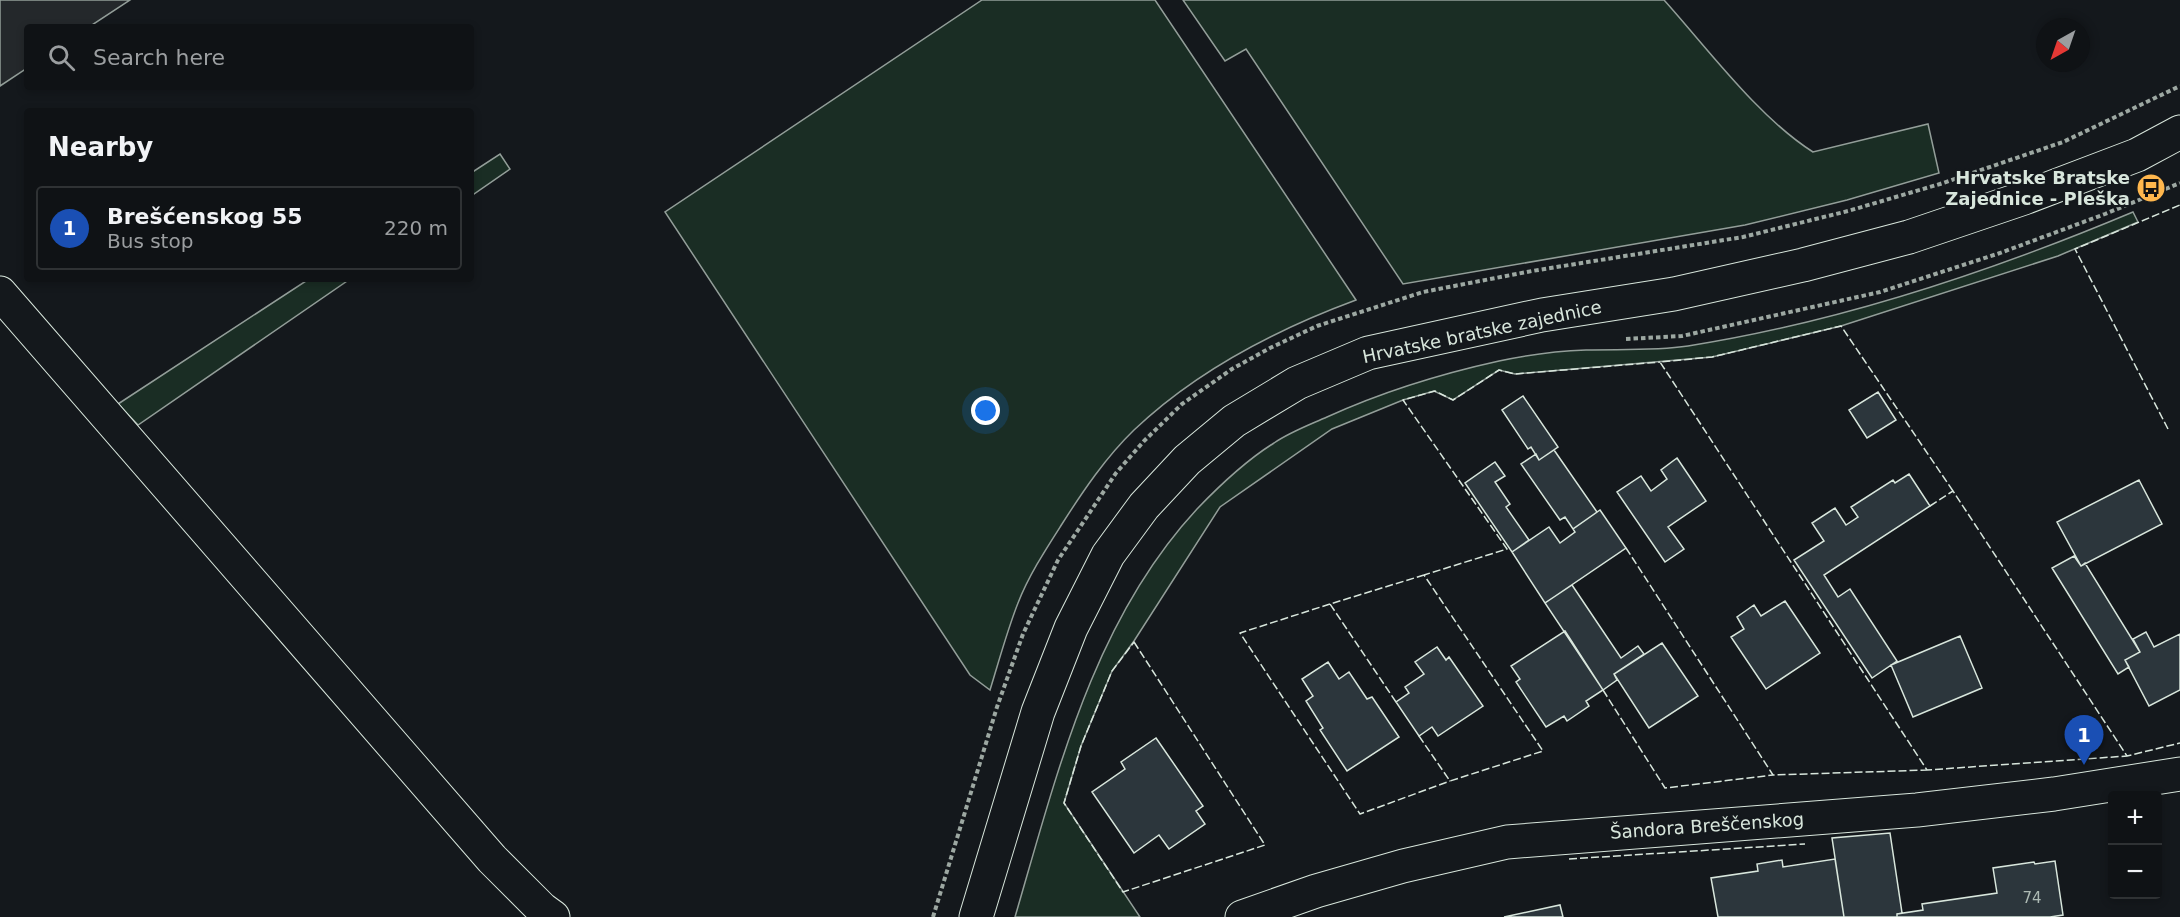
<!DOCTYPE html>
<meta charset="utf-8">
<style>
:root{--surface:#0f1215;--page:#181b1e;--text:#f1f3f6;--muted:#9b9ea0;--line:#2f3234;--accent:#ffb74d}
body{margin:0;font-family:"DejaVu Sans",sans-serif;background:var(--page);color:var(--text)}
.controls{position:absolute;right:18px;bottom:18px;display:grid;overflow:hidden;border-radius:6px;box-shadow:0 3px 9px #0003}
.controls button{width:54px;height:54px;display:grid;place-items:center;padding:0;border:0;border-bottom:2px solid var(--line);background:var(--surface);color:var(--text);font:30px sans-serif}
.compass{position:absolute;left:2036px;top:18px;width:54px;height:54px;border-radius:50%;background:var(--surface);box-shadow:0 3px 9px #0003;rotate:220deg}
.you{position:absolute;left:986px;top:411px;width:21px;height:21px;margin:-15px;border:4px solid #fff;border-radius:50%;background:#1a73e8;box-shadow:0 0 0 9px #1a73e833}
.badge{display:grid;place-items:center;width:39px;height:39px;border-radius:50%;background:var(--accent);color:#fff;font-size:20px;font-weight:700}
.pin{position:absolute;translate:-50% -50px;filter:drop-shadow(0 2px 3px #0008)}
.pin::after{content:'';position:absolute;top:32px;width:21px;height:18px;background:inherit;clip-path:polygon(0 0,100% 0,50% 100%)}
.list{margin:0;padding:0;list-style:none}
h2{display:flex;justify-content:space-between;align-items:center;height:78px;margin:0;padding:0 24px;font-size:26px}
h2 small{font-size:20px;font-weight:400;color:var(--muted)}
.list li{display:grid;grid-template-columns:39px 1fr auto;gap:18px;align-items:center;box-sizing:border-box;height:84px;margin:0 12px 12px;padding:0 12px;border:2px solid var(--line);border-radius:6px}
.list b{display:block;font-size:22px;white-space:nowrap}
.list p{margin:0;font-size:20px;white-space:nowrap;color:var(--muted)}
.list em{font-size:20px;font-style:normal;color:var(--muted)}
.icon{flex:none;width:33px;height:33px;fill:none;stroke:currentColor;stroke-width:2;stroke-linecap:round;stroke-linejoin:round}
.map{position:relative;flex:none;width:2180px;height:917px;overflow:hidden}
.search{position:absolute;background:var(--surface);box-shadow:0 3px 9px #0003;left:24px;top:24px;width:450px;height:66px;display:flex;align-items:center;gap:15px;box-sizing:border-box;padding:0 21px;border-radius:6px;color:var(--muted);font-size:22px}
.panel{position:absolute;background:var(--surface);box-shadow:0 3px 9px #0003;left:24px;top:108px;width:450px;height:174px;border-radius:6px}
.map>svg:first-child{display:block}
.green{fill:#1a2d24;stroke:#939e99;stroke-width:1.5}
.parking{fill:#24282b;stroke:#939e99;stroke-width:1.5}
.building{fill:#2c363c;stroke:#d8e6dc;stroke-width:1.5}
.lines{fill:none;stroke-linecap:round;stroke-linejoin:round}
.minor-casing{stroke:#d8e6dc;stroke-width:35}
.path{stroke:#9da8a2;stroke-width:4;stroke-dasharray:4.5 3;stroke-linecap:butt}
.minor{stroke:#14181c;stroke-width:33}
.fence{stroke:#d8e6dc;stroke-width:1.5;stroke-dasharray:8 3;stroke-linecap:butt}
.labels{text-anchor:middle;stroke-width:4.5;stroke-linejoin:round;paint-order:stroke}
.number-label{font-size:15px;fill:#adbab4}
.poi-label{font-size:18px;font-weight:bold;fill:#d8e6dc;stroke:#14181c;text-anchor:end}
.street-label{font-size:18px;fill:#d8e6dc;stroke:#14181c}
</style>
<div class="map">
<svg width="2180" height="917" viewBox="0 0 2180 917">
<rect width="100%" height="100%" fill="#14181c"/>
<!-- green -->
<path class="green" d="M 982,0 L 1155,0 L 1356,300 C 1275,330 1197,370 1134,430 C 1106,457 1083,491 1062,524 C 1046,549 1029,575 1018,603 C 1007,631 999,661 990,690 L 970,675 L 665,212 Z
M 1183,0 L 1664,0 C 1708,49 1758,117 1813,152 L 1928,124 L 1939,173 L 1847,200 L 1745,225 L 1403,284 L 1246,49 L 1225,61 Z
M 500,154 L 510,169 L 471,196 L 471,173 Z
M 2133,212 L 2138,222 L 2058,256 L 1841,326 L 1712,357 L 1515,374 L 1499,370 L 1453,400 L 1434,391 L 1403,400 L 1332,429 L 1220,507 L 1134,641 L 1112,671 L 1081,746 L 1064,803 L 1140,917 L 1015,917 C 1057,774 1093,621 1197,509 C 1221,484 1245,461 1274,443 C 1290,432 1309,425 1327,417 C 1382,392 1440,374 1499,361 C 1527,355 1558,351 1586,350 C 1620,349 1654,351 1688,346 C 1841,322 1990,272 2133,212 Z
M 309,279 L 350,279 L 138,425 L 118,404 Z"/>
<!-- parking -->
<path class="parking" d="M 0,0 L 130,0 L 89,27 L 27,27 L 27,68 L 0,86 Z"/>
<!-- building -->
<path class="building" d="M 1878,392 L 1896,420 L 1867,438 L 1849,410 Z
M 1523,396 L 1558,447 L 1539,460 L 1531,447 L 1528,449 L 1502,410 Z
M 1554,450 L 1597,512 L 1573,529 L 1565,517 L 1560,520 L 1521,464 L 1536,454 L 1539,460 Z
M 1677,458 L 1706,501 L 1668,527 L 1684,549 L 1665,562 L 1617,492 L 1641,476 L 1651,491 L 1667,479 L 1661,470 Z
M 1495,462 L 1505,476 L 1495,482 L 1510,504 L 1506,507 L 1529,540 L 1512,552 L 1465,483 Z
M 1909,474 L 1930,506 L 1824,575 L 1838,597 L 1850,589 L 1897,661 L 1872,678 L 1794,560 L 1824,541 L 1812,523 L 1835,508 L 1846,525 L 1858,517 L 1851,507 L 1893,480 L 1895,483 Z
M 2139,480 L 2162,524 L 2081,566 L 2057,522 Z
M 1600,510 L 1626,548 L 1545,603 L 1512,552 L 1549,527 L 1560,543 L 1575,532 L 1573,529 Z
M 2074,556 L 2081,566 L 2085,563 L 2140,652 L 2125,660 L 2129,667 L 2118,674 L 2052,568 Z
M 1572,585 L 1621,658 L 1638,646 L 1644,654 L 1614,674 L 1617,680 L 1603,690 L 1545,603 Z
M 1785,601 L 1820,653 L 1766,689 L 1731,637 L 1744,629 L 1737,617 L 1754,605 L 1761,616 Z
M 1565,631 L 1603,690 L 1586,701 L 1589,706 L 1567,721 L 1564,716 L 1546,727 L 1516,682 L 1520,679 L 1511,666 Z
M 2146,632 L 2154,647 L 2180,634 L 2180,690 L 2149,706 L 2125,660 L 2140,652 L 2133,639 Z
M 1960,636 L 1982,688 L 1913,717 L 1891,665 Z
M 1662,643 L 1698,696 L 1649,728 L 1614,674 Z
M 1437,647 L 1446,660 L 1449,657 L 1483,706 L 1438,736 L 1432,727 L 1419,736 L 1396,702 L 1409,693 L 1405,687 L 1424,674 L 1415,662 Z
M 1328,662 L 1339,679 L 1349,672 L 1367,699 L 1372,697 L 1399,737 L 1347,771 L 1320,730 L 1323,728 L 1306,701 L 1313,696 L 1302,679 Z
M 1156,738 L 1203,806 L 1196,811 L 1205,824 L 1169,849 L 1159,835 L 1134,853 L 1092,792 L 1125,769 L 1121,762 Z
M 1890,833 L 1902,913 L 1897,914 L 1897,917 L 1844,917 L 1832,838 Z
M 1835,859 L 1844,917 L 1718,917 L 1711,878 L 1758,871 L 1757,864 L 1782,860 L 1783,867 Z
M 2055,861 L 2063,915 L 2050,917 L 1897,917 L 1897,914 L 1923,910 L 1922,904 L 1997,893 L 1993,868 L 2034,862 L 2035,864 Z
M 1560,905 L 1563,917 L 1504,917 Z"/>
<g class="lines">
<!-- minor casing -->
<g class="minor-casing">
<path id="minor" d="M 0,293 L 492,859 L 542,909 L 553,917
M 976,917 L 1038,712 L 1071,628 L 1108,555 L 1144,506 L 1187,460 L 1234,421 L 1297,383 L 1368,353 L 1542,315 L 1674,294 L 1803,265 L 1909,237 L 2024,198 L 2137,155 L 2180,132
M 1242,917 L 1316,891 L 1403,866 L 1507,842 L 1917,810 L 2054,794 L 2180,774"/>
</g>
<!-- path -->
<path class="path" d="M 1626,339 L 1682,336 L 1880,292 L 2000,253 L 2105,214 L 2180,183
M 933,917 L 997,707 L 1023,634 L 1058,560 L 1116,473 L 1144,441 L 1182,404 L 1232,369 L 1270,348 L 1317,326 L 1423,292 L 1532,271 L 1743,237 L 1848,211 L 1940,184 L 2063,142 L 2180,86"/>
<!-- minor -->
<use href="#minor" class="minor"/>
<!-- fence -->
<path class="fence" d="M 2168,429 L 2075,249 L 2180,205
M 1953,491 L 1841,326 L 1712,357 L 1660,362 L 1927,770 L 2127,756
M 1930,506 L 1953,491 L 2127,756 L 2180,743
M 1626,548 L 1773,775 L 1927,770
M 1330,604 L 1240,633 L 1360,814 L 1450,781
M 1134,642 L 1265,845 L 1123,892 L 1064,803 L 1081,746 L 1112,671 Z
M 1603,690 L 1665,788 L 1773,775
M 1396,702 L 1330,604 L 1424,575
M 1419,736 L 1450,781 L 1543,751 L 1424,575 L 1507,549 L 1403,400 L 1435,391 L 1453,400 L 1499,370 L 1515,374 L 1660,362
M 1569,859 L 1805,844"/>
</g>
<!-- icons -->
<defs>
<g id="bus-disc" transform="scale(1.5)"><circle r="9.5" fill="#ffb74d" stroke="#14181c"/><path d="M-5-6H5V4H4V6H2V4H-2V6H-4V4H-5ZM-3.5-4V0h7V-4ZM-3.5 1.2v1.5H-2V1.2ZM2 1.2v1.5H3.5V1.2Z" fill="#111"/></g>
</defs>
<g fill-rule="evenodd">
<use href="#bus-disc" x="2151" y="188"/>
</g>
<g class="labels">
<!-- number labels -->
<g class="number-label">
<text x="2032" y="903">74</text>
</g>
<!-- poi labels -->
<g class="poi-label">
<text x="2130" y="184">Hrvatske Bratske<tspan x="2130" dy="21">Zajednice - Pleška</tspan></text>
</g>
<!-- street labels -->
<g class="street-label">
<text transform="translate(1482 332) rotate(-12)" y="6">Hrvatske bratske zajednice</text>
<text transform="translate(1707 826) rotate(-4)" y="6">Šandora Breščenskog</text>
</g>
</g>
</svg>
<div class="controls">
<button>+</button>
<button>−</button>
</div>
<svg class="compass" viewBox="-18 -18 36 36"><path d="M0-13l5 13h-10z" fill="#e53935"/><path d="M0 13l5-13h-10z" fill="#9b9ea0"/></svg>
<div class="you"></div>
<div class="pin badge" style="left:2084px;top:765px;background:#1a4fb4">1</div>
<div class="search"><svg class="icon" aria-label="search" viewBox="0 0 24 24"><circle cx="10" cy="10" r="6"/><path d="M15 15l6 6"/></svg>Search here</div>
<section class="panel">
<h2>Nearby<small></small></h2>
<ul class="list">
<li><span class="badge" style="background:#1a4fb4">1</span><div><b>Brešćenskog 55</b><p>Bus stop</p></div><em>220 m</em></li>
</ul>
</section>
</div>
